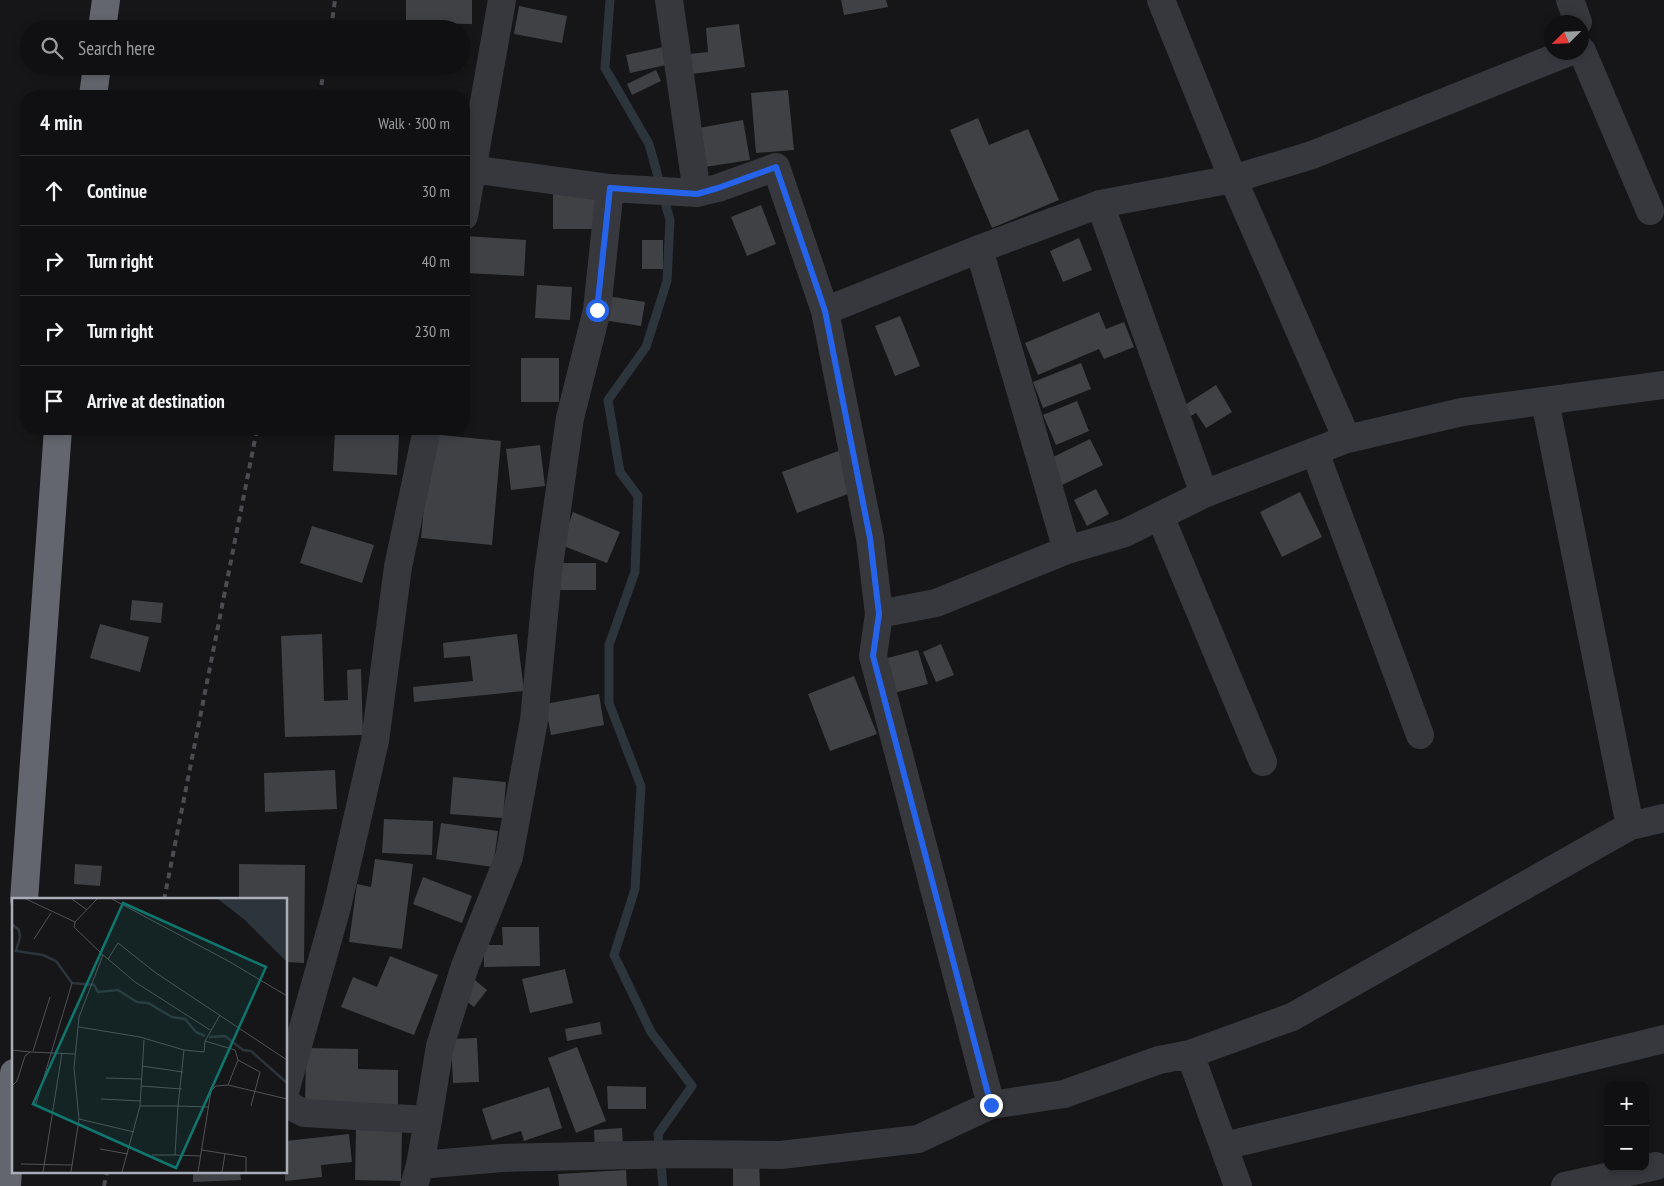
<!DOCTYPE html>
<meta charset="utf-8">
<style>
:root{--surface:#101012;--page:#1e1e20;--text:#f1f3f6;--muted:#9c9d9f;--line:#303032}
body{margin:0;font-family:"PT Sans Narrow",sans-serif;background:var(--page);color:var(--text)}
.controls{position:absolute;right:15px;bottom:15px;display:grid;overflow:hidden;border-radius:10px;box-shadow:0 2px 8px #0003}
.controls button{width:45px;height:45px;display:grid;place-items:center;padding:0;border:0;border-bottom:1px solid var(--line);background:var(--surface);color:var(--text);font:25px sans-serif}
.compass{position:absolute;left:1544px;top:15px;width:45px;height:45px;border-radius:50%;background:var(--surface);box-shadow:0 2px 8px #0003;rotate:246deg}
.stop{position:absolute;width:15px;height:15px;margin:-11px;border:4px solid #2563eb;border-radius:50%;background:#fff}
.stop.end{background:#2563eb;border-color:#fff;box-shadow:0 1px 5px #0008}
.list{margin:0;padding:0;list-style:none}
h2{display:flex;justify-content:space-between;align-items:center;height:65px;margin:0;padding:0 20px;font-size:21px}
h2 small{font-size:16px;font-weight:400;color:var(--muted)}
.list li{display:grid;grid-template-columns:32px 1fr auto;gap:15px;align-items:center;box-sizing:border-box;height:70px;padding:0 20px;border-top:1px solid var(--line)}
.list b{display:block;font-size:19px;white-space:nowrap}
.list em{font-size:16px;font-style:normal;color:var(--muted)}
.icon{flex:none;width:28px;height:28px;fill:none;stroke:currentColor;stroke-width:2;stroke-linecap:round;stroke-linejoin:round}
.map{position:relative;flex:none;width:1664px;height:1186px;overflow:hidden}
.search{position:absolute;background:var(--surface);box-shadow:0 2px 8px #0003;left:20px;top:20px;width:450px;height:55px;display:flex;align-items:center;gap:12px;box-sizing:border-box;padding:0 18px;border-radius:28px;color:var(--muted);font-size:19px}
.panel{position:absolute;background:var(--surface);box-shadow:0 2px 8px #0003;left:20px;top:90px;width:450px;height:345px;border-radius:20px}
.map>svg:first-child{display:block}
.lines{fill:none;stroke-linecap:round;stroke-linejoin:round}
.stream{stroke:#2c353c;stroke-width:9}
.building{fill:#404145}
.minor{stroke:#37383d;stroke-width:28}
.highway{stroke:#63666e;stroke-width:28}
.rail{stroke:#4a4c52;stroke-width:4;stroke-dasharray:6 5;stroke-linecap:butt}
.route{stroke:#2563eb;stroke-width:6}
.inset-river{fill:none;stroke:#2c353c;stroke-width:2.5}
.inset-road{fill:none;stroke:#505258;stroke-width:1}
.view{fill:#0f766e;fill-opacity:0.15;stroke:#0f766e;stroke-width:2.5}
.inset-edge{fill:none;stroke:#a8adb8;stroke-width:2.5}
</style>
<div class="map">
<svg width="1664" height="1186" viewBox="0 0 1664 1186">
<rect width="100%" height="100%" fill="#161618"/>
<g class="lines">
<!-- stream -->
<path class="stream" d="M 610,0 L 605,68 L 649,144 L 670,220 L 667,281 L 646,347 L 608,400 L 620,472 L 638,496 L 635,572 L 609,645 L 609,703 L 641,786 L 635,889 L 614,955 L 651,1032 L 692,1086 L 658,1134 L 663,1186"/>
</g>
<!-- building -->
<path class="building" d="M 406,0 L 472,0 L 472,24 L 406,23 Z
M 841,0 L 886,0 L 888,7 L 844,15 Z
M 519,6 L 567,16 L 562,43 L 514,34 Z
M 739,24 L 745,67 L 692,74 L 689,54 L 708,52 L 706,28 Z
M 663,47 L 666,65 L 630,73 L 626,55 Z
M 656,70 L 661,81 L 632,95 L 627,84 Z
M 788,90 L 794,150 L 756,153 L 751,93 Z
M 978,118 L 989,145 L 1028,129 L 1059,200 L 992,228 L 950,130 Z
M 743,120 L 750,160 L 705,167 L 699,128 Z
M 553,191 L 599,192 L 599,229 L 553,229 Z
M 761,205 L 776,244 L 747,256 L 731,217 Z
M 466,236 L 526,240 L 524,276 L 465,273 Z
M 1079,238 L 1092,270 L 1063,282 L 1050,251 Z
M 642,240 L 663,240 L 663,269 L 642,269 Z
M 537,285 L 572,287 L 570,320 L 535,318 Z
M 607,296 L 645,302 L 641,326 L 603,320 Z
M 1099,312 L 1106,329 L 1124,322 L 1134,347 L 1104,359 L 1099,349 L 1038,375 L 1025,343 Z
M 900,316 L 920,366 L 895,376 L 875,326 Z
M 521,358 L 559,358 L 559,402 L 521,402 Z
M 1081,363 L 1091,389 L 1043,408 L 1033,382 Z
M 1216,385 L 1232,412 L 1206,428 L 1196,413 L 1184,420 L 1177,410 Z
M 1077,401 L 1089,431 L 1056,445 L 1043,415 Z
M 335,431 L 399,435 L 397,475 L 333,471 Z
M 431,434 L 501,441 L 492,545 L 421,538 Z
M 1090,439 L 1103,465 L 1060,486 L 1047,460 Z
M 540,445 L 545,486 L 511,490 L 506,449 Z
M 841,450 L 856,491 L 797,513 L 782,472 Z
M 1096,489 L 1109,514 L 1087,526 L 1074,500 Z
M 1300,492 L 1322,537 L 1282,557 L 1260,512 Z
M 573,512 L 620,532 L 607,563 L 561,545 Z
M 312,526 L 374,545 L 362,583 L 300,563 Z
M 558,563 L 596,563 L 596,590 L 558,590 Z
M 132,600 L 163,603 L 161,623 L 130,620 Z
M 100,624 L 149,637 L 140,672 L 90,658 Z
M 322,634 L 324,701 L 348,700 L 347,670 L 361,669 L 363,735 L 285,737 L 281,636 Z
M 517,634 L 524,691 L 414,702 L 413,687 L 473,681 L 470,656 L 444,658 L 443,643 Z
M 941,644 L 954,675 L 936,682 L 923,652 Z
M 918,650 L 928,684 L 890,694 L 880,660 Z
M 854,676 L 877,734 L 830,751 L 808,694 Z
M 599,694 L 604,725 L 551,735 L 545,704 Z
M 335,770 L 337,809 L 265,812 L 264,773 Z
M 453,777 L 506,782 L 503,818 L 450,814 Z
M 384,819 L 433,821 L 432,855 L 382,853 Z
M 441,823 L 498,831 L 493,867 L 436,859 Z
M 375,859 L 413,864 L 402,949 L 349,942 L 357,884 L 371,887 Z
M 75,864 L 102,866 L 100,886 L 74,884 Z
M 239,864 L 305,865 L 304,963 L 286,962 L 286,900 L 239,900 Z
M 423,877 L 472,896 L 462,923 L 413,904 Z
M 502,927 L 539,927 L 540,966 L 484,967 L 484,945 L 503,945 Z
M 390,956 L 438,975 L 414,1035 L 341,1007 L 353,977 L 377,987 Z
M 565,969 L 573,1003 L 530,1013 L 522,979 Z
M 471,977 L 487,990 L 474,1007 L 458,995 Z
M 600,1022 L 602,1034 L 567,1041 L 565,1029 Z
M 477,1038 L 479,1082 L 453,1083 L 451,1039 Z
M 577,1047 L 606,1121 L 576,1133 L 548,1058 Z
M 306,1048 L 358,1049 L 358,1069 L 398,1070 L 398,1108 L 305,1107 Z
M 607,1086 L 646,1087 L 646,1109 L 608,1109 Z
M 549,1087 L 562,1128 L 524,1141 L 521,1131 L 492,1140 L 482,1109 Z
M 356,1127 L 402,1128 L 401,1181 L 355,1180 Z
M 622,1128 L 623,1146 L 595,1149 L 594,1130 Z
M 349,1134 L 352,1162 L 321,1165 L 322,1177 L 285,1181 L 286,1141 Z
M 733,1162 L 759,1162 L 760,1186 L 733,1186 Z
M 626,1170 L 627,1186 L 559,1186 L 558,1174 Z
M 193,1172 L 240,1172 L 241,1180 L 193,1182 Z"/>
<g class="lines">
<!-- minor -->
<path class="minor" d="M 1161,0 L 1233,179 L 1312,155 L 1569,52
M 1570,0 L 1578,22
M 1582,51 L 1650,211
M 471,169 L 610,188 L 697,193 L 669,0
M 697,193 L 718,188 L 776,167 L 825,311 L 870,538 L 879,614 L 873,656 L 991,1105
M 1100,204 L 1204,494
M 464,216 L 502,0
M 979,249 L 1067,550
M 825,311 L 979,249 L 1100,204 L 1233,179 L 1347,439 L 1204,494 L 1125,533 L 1067,550 L 936,603 L 879,614
M 1545,401 L 1630,826
M 1347,439 L 1462,412 L 1664,385
M 1315,452 L 1420,735
M 1160,516 L 1263,762
M 1190,1054 L 1238,1186
M 286,1088 L 337,907 L 375,741 L 398,567 L 427,429
M 286,1099 L 290,1106 L 304,1113 L 428,1120 L 420,1165 L 414,1186
M 428,1120 L 440,1046 L 465,966 L 509,857 L 534,720 L 548,573 L 570,418 L 597,310 L 610,188
M 1224,1146 L 1664,1039
M 420,1165 L 502,1158 L 681,1154 L 781,1155 L 918,1139 L 991,1105 L 1064,1094 L 1159,1060 L 1190,1054 L 1292,1017 L 1630,826 L 1664,818
M 1565,1186 L 1656,1166"/>
<!-- highway -->
<path class="highway" d="M 102,29 L 106,0
M 93,96 L 97,66
M 24,900 L 58,429
M 7,1186 L 14,1073"/>
<!-- rail -->
<path class="rail" d="M 331,29 L 335,0
M 320,96 L 324,66
M 164,900 L 257,429
M 104,1186 L 107,1172"/>
</g>
<g class="lines">
<!-- route -->
<path class="route" d="M 597,310 L 610,188 L 697,194 L 718,188 L 776,167 L 825,311 L 870,538 L 879,614 L 873,656 L 991,1105"/>
</g>
<!-- overview -->
<g transform="translate(12 898)">
<rect width="275" height="275" fill="#161618"/>
<path d="M 206,1 L 275,1 L 275,64 L 234,23 Z" fill="#2c353c"/>
<path class="inset-river" d="M 0,26 L 7,32 L 8,39 L 4,53 L 31,57 L 44,63 L 60,85 L 82,87 L 86,94 L 106,92 L 125,104 L 136,105 L 160,119 L 173,121 L 184,134 L 193,138M 197,139 L 213,138 L 231,152 L 239,153 L 275,185"/>
<path class="inset-road" d="M 14,1 L 63,24M 60,1 L 75,12M 85,1 L 63,24 L 62,29 L 91,57 L 96,61 L 106,45 L 144,75 L 275,162M 100,1 L 218,64 L 275,98M 22,41 L 39,15M 96,61 L 123,84 L 198,132M 67,129 L 128,139 L 172,152 L 192,154 L 193,143M 132,142 L 128,208 L 166,208 L 172,152M 0,152 L 18,154M 21,153 L 38,99M 226,162 L 248,174 L 239,208M 130,168 L 171,174M 94,180 L 129,181M 216,187 L 275,201M 0,188 L 5,183 L 13,158 L 18,154 L 63,156M 129,188 L 170,191M 89,201 L 129,203M 24,206 L 60,85M 67,221 L 122,234M 88,251 L 116,256M 190,252 L 234,259 L 234,274M 140,257 L 163,257M 189,258 L 163,257 L 166,208 L 197,209M 9,266 L 60,267M 31,274 L 50,155M 59,274 L 67,221 L 62,170 L 67,119 L 91,57M 110,274 L 128,208M 186,274 L 199,193 L 204,188 L 216,187 L 226,162 L 223,152 L 193,143 L 208,117M 210,274 L 213,256"/>
<path class="view" d="M 111,5 L 254,69 L 164,270 L 21,206 Z"/>
<rect width="275" height="275" class="inset-edge"/>
</g>
</svg>
<div class="controls">
<button>+</button>
<button>−</button>
</div>
<svg class="compass" viewBox="-18 -18 36 36"><path d="M0-13l5 13h-10z" fill="#e53935"/><path d="M0 13l5-13h-10z" fill="#9c9d9f"/></svg>
<div class="stop" style="left:597px;top:310px"></div>
<div class="stop end" style="left:991px;top:1105px"></div>
<div class="search"><svg class="icon" aria-label="search" viewBox="0 0 24 24"><circle cx="10" cy="10" r="6"/><path d="M15 15l6 6"/></svg>Search here</div>
<section class="panel">
<h2>4 min<small>Walk · 300 m</small></h2>
<ul class="list">
<li><svg class="icon" aria-label="ahead" viewBox="0 0 24 24"><path d="M12 20V5M6 11l6-6 6 6"/></svg><div><b>Continue</b></div><em>30 m</em></li>
<li><svg class="icon" aria-label="right" viewBox="0 0 24 24"><path d="M7 20v-9h11M14 6l5 5-5 5"/></svg><div><b>Turn right</b></div><em>40 m</em></li>
<li><svg class="icon" aria-label="right" viewBox="0 0 24 24"><path d="M7 20v-9h11M14 6l5 5-5 5"/></svg><div><b>Turn right</b></div><em>230 m</em></li>
<li><svg class="icon" aria-label="arrive" viewBox="0 0 24 24"><path d="M6 21V4h12l-3 4 3 4H6"/></svg><div><b>Arrive at destination</b></div></li>
</ul>
</section>
</div>
